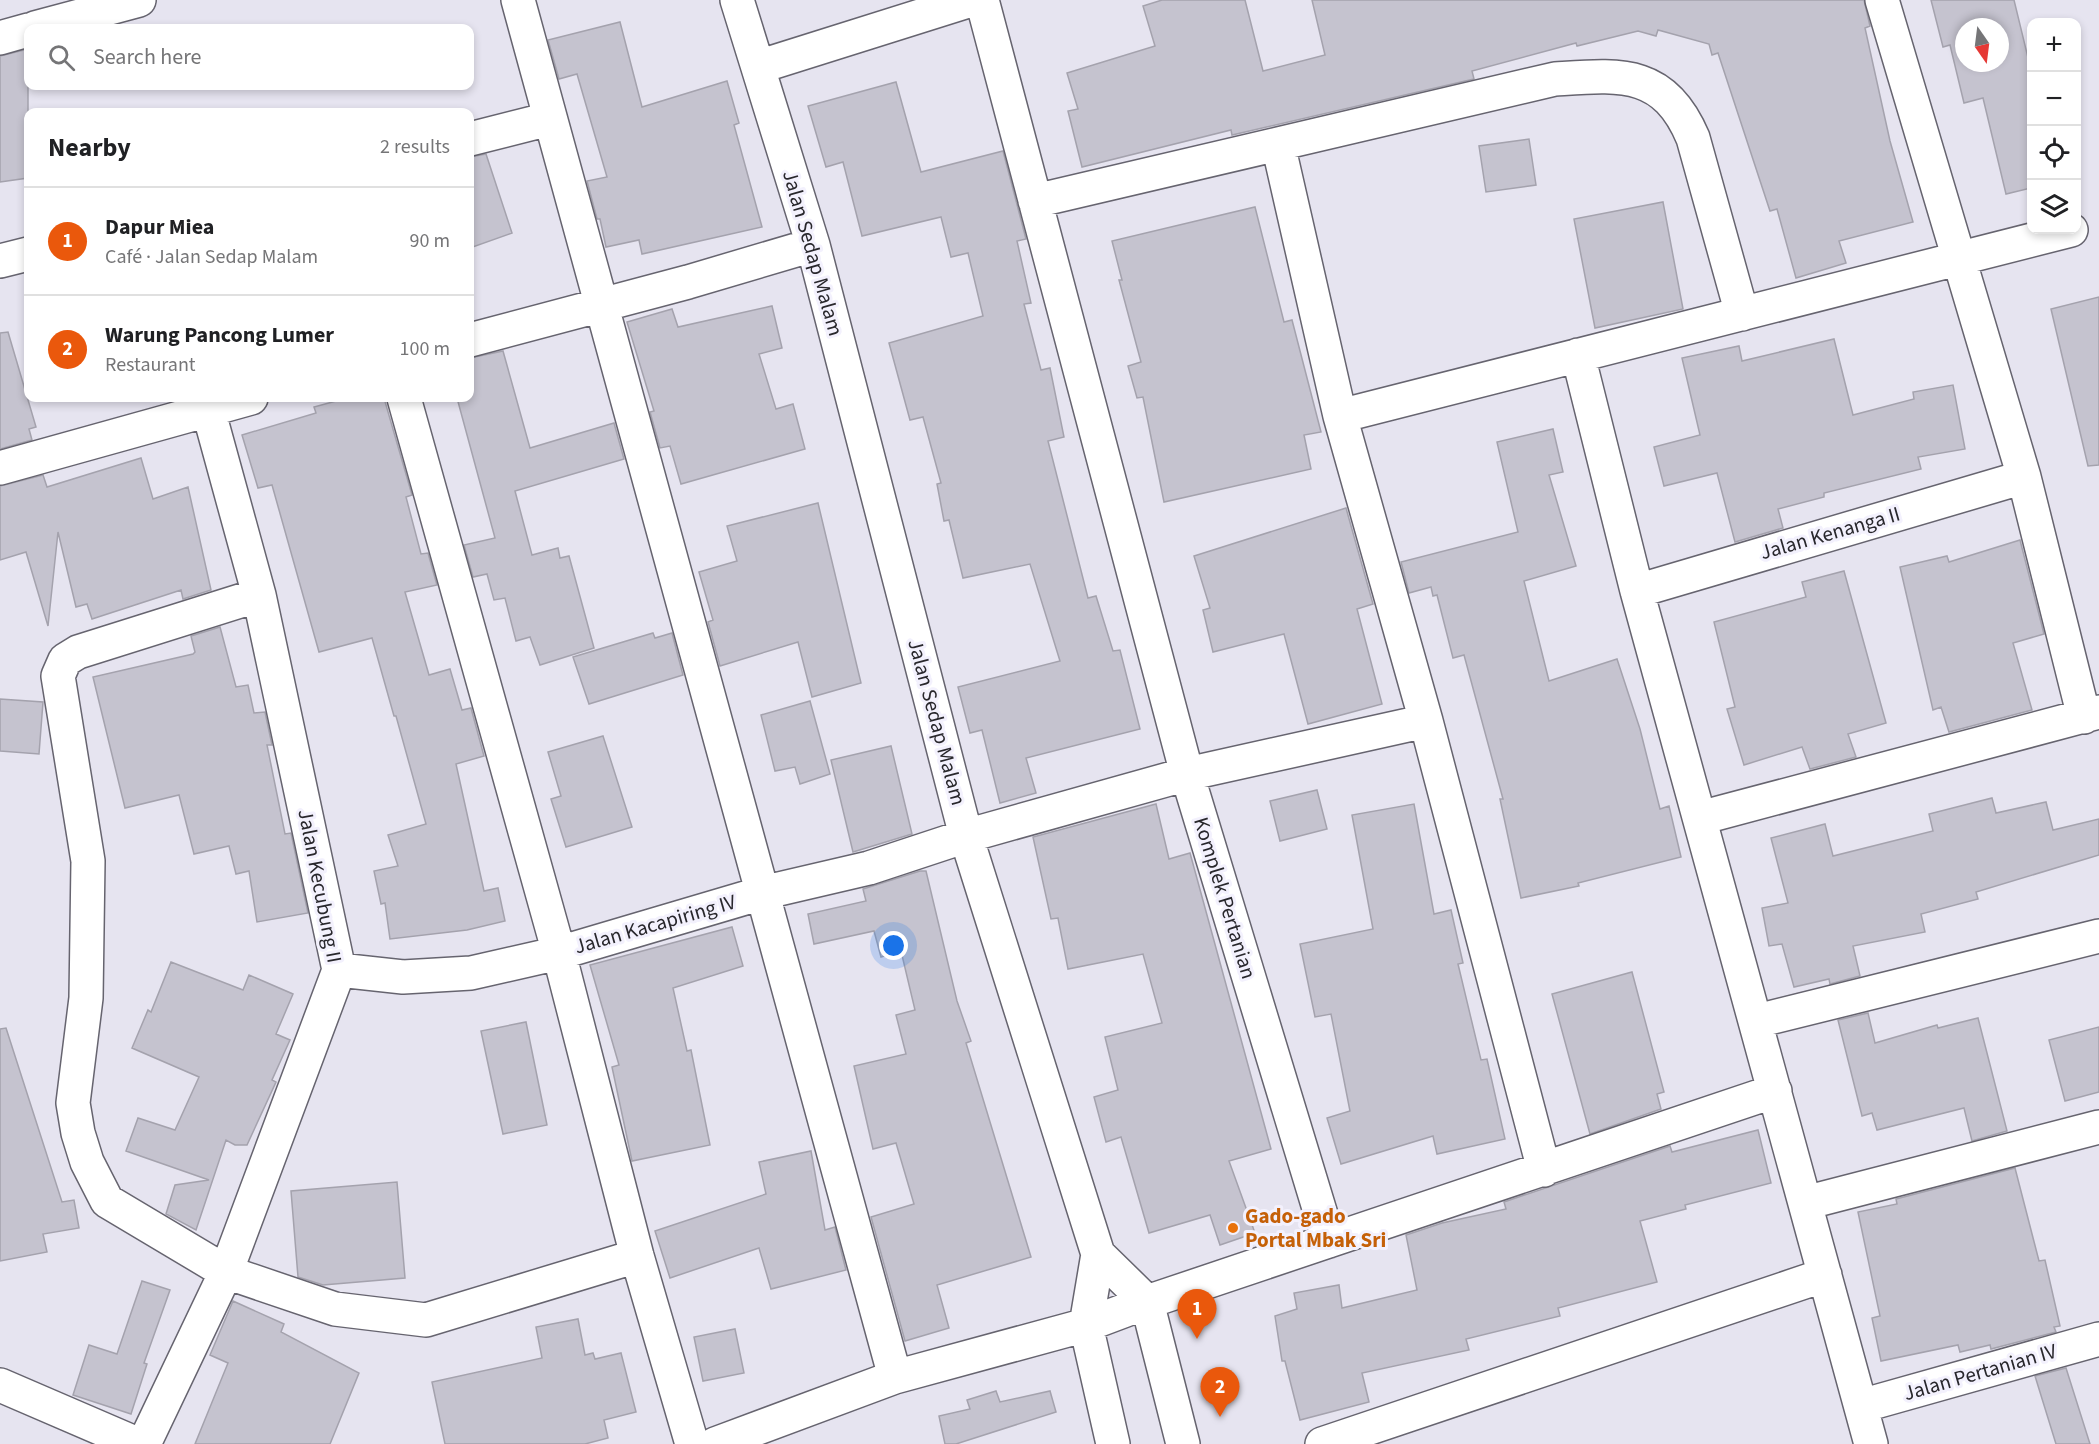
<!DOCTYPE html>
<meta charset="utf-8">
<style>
:root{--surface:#fff;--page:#f2f2f2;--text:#202124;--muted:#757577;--line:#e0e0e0;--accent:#ea580c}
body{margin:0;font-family:"Source Sans 3",sans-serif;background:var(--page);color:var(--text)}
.controls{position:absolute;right:18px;top:18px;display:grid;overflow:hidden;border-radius:12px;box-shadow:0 3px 9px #0003}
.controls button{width:54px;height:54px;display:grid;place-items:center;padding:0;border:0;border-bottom:2px solid var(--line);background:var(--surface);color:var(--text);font:30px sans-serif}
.compass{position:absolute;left:1955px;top:18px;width:54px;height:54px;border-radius:50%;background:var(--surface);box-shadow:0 3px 9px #0003;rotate:166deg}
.you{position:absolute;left:894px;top:946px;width:21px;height:21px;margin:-15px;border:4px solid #fff;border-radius:50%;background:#1a73e8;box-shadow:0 0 0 9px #1a73e833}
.badge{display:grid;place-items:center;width:39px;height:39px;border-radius:50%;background:var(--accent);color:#fff;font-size:20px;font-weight:700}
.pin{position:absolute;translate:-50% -50px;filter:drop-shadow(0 2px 3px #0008)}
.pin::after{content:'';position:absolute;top:32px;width:21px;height:18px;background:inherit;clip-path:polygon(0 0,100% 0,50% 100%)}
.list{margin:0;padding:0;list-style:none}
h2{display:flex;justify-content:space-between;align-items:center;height:78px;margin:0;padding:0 24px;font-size:26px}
h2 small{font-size:20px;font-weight:400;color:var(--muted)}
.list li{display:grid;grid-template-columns:39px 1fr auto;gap:18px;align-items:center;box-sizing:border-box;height:108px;padding:0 24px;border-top:2px solid var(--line)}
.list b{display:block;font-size:22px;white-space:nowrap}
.list p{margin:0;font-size:20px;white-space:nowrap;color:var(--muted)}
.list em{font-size:20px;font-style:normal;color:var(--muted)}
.icon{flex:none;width:33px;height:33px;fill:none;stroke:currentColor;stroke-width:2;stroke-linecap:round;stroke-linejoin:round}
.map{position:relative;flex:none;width:2099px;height:1444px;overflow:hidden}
.search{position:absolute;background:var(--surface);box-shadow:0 3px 9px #0003;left:24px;top:24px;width:450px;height:66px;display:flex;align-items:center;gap:15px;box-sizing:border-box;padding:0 21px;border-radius:12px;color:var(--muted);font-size:22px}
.panel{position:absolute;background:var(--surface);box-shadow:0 3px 9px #0003;left:24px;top:108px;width:450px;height:294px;border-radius:12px}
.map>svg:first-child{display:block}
.building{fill:#c5c3cf;stroke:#a4a2ad;stroke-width:1.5;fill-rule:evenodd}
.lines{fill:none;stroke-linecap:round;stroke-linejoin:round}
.minor-casing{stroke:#66646f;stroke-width:36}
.minor{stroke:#fff;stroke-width:33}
.food-dot{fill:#e8710a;stroke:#f3f1fd;stroke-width:2}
.labels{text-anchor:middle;stroke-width:6;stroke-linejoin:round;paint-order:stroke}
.street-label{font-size:21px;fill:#28272c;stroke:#f3f1fd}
.food-label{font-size:21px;font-weight:bold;fill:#c56008;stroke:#f3f1fd;text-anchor:start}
</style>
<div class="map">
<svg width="2099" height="1444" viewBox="0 0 2099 1444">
<rect width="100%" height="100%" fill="#e6e4f0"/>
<!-- building -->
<path class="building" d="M 1162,0 L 1245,0 L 1263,71 L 1325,55 L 1312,0 L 1864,0 L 1870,26 L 1865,28 L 1890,141 L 1913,222 L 1839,241 L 1846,263 L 1796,278 L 1777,209 L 1770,211 L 1718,53 L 1712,55 L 1709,44 L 1658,30 L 1656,36 L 1638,31 L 1577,46 L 1576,43 L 1472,71 L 1474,79 L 1232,135 L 1231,130 L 1082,167 L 1068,111 L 1078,109 L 1067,73 L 1155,46 L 1143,6 Z
M 1931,0 L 2014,0 L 2031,70 L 2031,188 L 2006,194 L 1983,98 L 1964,103 L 1950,45 L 1943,47 ZM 1964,27 L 2000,27 L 2000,63 L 1964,63 Z
M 620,22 L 642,107 L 727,81 L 739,123 L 734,125 L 762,227 L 642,254 L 639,240 L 606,247 L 600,219 L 597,219 L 587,181 L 607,177 L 577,74 L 559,79 L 548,40 Z
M 28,49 L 28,178 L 0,182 L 0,56 Z
M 896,82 L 921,172 L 1003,151 L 1026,239 L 1017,241 L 1031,303 L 1024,304 L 1041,370 L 1050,368 L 1064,437 L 1048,441 L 1088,598 L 1096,596 L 1113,651 L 1120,650 L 1140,729 L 1026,758 L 1036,793 L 1000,803 L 982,730 L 970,733 L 958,687 L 1060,661 L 1030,564 L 963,578 L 949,520 L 944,521 L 937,484 L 941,483 L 923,417 L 910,420 L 889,343 L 983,316 L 968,253 L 951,257 L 941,217 L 862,236 L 843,162 L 826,167 L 808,106 Z
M 1529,139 L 1536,185 L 1486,192 L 1479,146 Z
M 486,154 L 512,233 L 470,248 L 470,157 Z
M 1663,202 L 1683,309 L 1595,328 L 1574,219 Z
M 1255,207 L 1284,322 L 1292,320 L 1321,432 L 1304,435 L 1311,469 L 1164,502 L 1143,397 L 1137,398 L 1128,366 L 1141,362 L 1119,280 L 1122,280 L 1112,241 Z
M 2099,297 L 2099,465 L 2088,466 L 2051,309 Z
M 772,306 L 782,348 L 759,354 L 776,409 L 793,404 L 805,449 L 681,484 L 670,446 L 660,448 L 650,412 L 654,411 L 627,322 L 672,309 L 678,327 Z
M 8,332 L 36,427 L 29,429 L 32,440 L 0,449 L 0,333 Z
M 1834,339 L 1853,415 L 1914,399 L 1913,392 L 1953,385 L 1965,449 L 1918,457 L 1921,469 L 1824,493 L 1824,497 L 1778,509 L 1783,528 L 1735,542 L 1717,473 L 1664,486 L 1654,447 L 1700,435 L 1682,358 L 1739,346 L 1742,361 Z
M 503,351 L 530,448 L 614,423 L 624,459 L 515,491 L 532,555 L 558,548 L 560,558 L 569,556 L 594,648 L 540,665 L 530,637 L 516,641 L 505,598 L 494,600 L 487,574 L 473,577 L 464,545 L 495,538 L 457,398 L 470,398 L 470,358 Z
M 347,398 L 384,398 L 412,495 L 406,497 L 421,554 L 428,553 L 437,585 L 405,592 L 429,675 L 450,669 L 462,710 L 471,708 L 484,756 L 456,764 L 484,891 L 498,888 L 505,921 L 467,930 L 390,939 L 385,903 L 381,904 L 374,871 L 398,866 L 388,835 L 426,824 L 396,716 L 394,716 L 372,638 L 319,652 L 272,485 L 258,488 L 242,435 L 316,413 L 314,407 Z
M 1553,429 L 1563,472 L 1549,475 L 1576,566 L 1524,581 L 1549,681 L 1617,659 L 1640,729 L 1660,809 L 1669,806 L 1681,857 L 1578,883 L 1579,886 L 1521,898 L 1500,799 L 1503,799 L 1464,655 L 1453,658 L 1437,595 L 1433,596 L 1431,587 L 1409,593 L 1401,562 L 1518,532 L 1497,442 Z
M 141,458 L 153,499 L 188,487 L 211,590 L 183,599 L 181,590 L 92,619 L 87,604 L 76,607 L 58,532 L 48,626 L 26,552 L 0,560 L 0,486 L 43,475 L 47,487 Z
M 818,503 L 861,683 L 812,697 L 798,642 L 720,666 L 708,622 L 713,620 L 699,572 L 737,561 L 727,526 Z
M 1346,508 L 1373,604 L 1357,609 L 1382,704 L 1308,724 L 1284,634 L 1213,652 L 1203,610 L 1210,608 L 1194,556 Z
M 2020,540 L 2044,634 L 2013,643 L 2032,710 L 1949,732 L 1941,707 L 1933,710 L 1900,567 L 1947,556 L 1949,562 Z
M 1844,571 L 1886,723 L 1848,734 L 1856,757 L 1810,769 L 1802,747 L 1744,765 L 1727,709 L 1735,707 L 1714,622 L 1806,597 L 1802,582 Z
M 220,627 L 236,687 L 248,685 L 254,713 L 265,712 L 272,745 L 267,745 L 285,834 L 291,833 L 308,913 L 257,922 L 249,871 L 236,874 L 229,846 L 194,854 L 179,795 L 125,808 L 93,677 L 193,654 L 195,652 L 191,636 Z
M 653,633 L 655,638 L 672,633 L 683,675 L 589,704 L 573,657 Z
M 0,699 L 43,702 L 39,754 L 0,751 Z
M 810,701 L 830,774 L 800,784 L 795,767 L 775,771 L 761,715 Z
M 603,736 L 632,827 L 566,847 L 551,799 L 561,796 L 548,752 Z
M 891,746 L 912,834 L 853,852 L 831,760 Z
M 1317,790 L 1327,829 L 1280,841 L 1270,801 Z
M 1992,798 L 1996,813 L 2046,802 L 2053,830 L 2099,819 L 2099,855 L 1976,892 L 1978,899 L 1921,914 L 1925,932 L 1853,946 L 1860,976 L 1830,984 L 1829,979 L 1794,987 L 1782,944 L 1769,946 L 1762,908 L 1788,903 L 1771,838 L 1825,824 L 1833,856 L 1933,831 L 1929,814 Z
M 1156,804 L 1169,859 L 1190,853 L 1271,1149 L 1229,1161 L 1255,1233 L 1220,1245 L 1210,1215 L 1149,1233 L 1121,1137 L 1106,1142 L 1094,1097 L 1118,1090 L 1105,1037 L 1162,1023 L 1143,954 L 1068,969 L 1058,918 L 1051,919 L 1033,837 Z
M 1414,804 L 1434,914 L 1451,910 L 1463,963 L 1458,964 L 1481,1060 L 1487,1059 L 1505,1139 L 1437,1154 L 1433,1136 L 1341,1164 L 1327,1118 L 1350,1111 L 1331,1014 L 1315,1017 L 1300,944 L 1373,929 L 1352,815 Z
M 920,871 L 926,871 L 957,1001 L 971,1041 L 966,1043 L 1031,1257 L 937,1285 L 949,1328 L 905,1341 L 871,1217 L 914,1204 L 896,1143 L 873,1149 L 854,1066 L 906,1054 L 896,1015 L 915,1010 L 901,951 L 881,957 L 874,931 L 814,944 L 808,914 L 866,901 L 863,889 Z
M 732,927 L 743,966 L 673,988 L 687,1051 L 691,1050 L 710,1145 L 632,1161 L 612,1067 L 619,1065 L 590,965 Z
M 171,962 L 243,990 L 249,975 L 293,994 L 276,1034 L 290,1040 L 272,1080 L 276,1082 L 247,1145 L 235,1145 L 226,1140 L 196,1230 L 166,1214 L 175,1185 L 209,1180 L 126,1151 L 138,1118 L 175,1130 L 199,1077 L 132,1048 L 148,1010 L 151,1012 Z
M 1632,972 L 1664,1092 L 1657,1094 L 1661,1109 L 1590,1134 L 1552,994 Z
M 1868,1013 L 1875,1043 L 1937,1025 L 1938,1028 L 1978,1018 L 2007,1131 L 1972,1141 L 1964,1108 L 1877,1130 L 1872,1113 L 1862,1116 L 1838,1020 Z
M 526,1022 L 547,1125 L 503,1134 L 481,1031 Z
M 2099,1027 L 2099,1092 L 2065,1101 L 2049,1040 Z
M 6,1028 L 62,1202 L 74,1200 L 79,1228 L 43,1234 L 47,1252 L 0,1261 L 0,1029 Z
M 1758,1130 L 1771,1183 L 1685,1205 L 1686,1209 L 1640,1221 L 1657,1282 L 1558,1308 L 1560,1316 L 1466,1339 L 1469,1350 L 1362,1373 L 1369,1402 L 1300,1420 L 1285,1361 L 1282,1361 L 1275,1316 L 1297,1309 L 1294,1293 L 1339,1285 L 1342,1308 L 1417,1290 L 1406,1235 L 1442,1223 L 1506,1209 L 1504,1202 L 1670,1146 L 1672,1152 Z
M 811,1151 L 825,1230 L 835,1227 L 846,1270 L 771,1289 L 759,1248 L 670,1278 L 655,1231 L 766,1194 L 759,1162 Z
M 2015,1168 L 2039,1261 L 2045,1260 L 2060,1326 L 2054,1327 L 2056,1332 L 1991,1349 L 1990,1345 L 1960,1352 L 1958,1345 L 1881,1361 L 1872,1318 L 1880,1316 L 1858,1212 L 1897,1204 L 1896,1199 Z
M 397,1182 L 405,1278 L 323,1285 L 298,1277 L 291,1191 Z
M 142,1281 L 170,1290 L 144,1363 L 147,1364 L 131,1414 L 73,1395 L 89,1345 L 117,1354 Z
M 233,1301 L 284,1324 L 281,1332 L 359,1373 L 330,1444 L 195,1444 L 228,1363 L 210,1355 Z
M 578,1319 L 585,1355 L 593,1353 L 595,1359 L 621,1353 L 636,1412 L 604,1420 L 608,1438 L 585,1444 L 445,1444 L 432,1382 L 542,1358 L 536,1327 Z
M 735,1329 L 744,1373 L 703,1381 L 694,1337 Z
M 2066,1368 L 2090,1444 L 2056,1444 L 2035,1376 Z
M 996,1391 L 1000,1402 L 1050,1391 L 1056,1412 L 956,1444 L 945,1444 L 939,1416 L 970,1409 L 967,1400 Z"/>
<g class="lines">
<!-- minor casing -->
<g class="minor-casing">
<path id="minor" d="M 518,0 L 895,1377
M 737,0 L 813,245 L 966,836 L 1098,1254 L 1086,1325 L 1113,1444
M 982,0 L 1187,774 L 1426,721 L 1340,416 L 2071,230
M 1882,0 L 2024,477 L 2084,717
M 35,28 L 139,0
M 0,38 L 28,30
M 758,67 L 971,0
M 470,139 L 549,119
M 1035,201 L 1278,144
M 0,261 L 28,254
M 470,340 L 688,282 L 813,245
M 1578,355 L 1637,591 L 1871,1444
M 404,398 L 559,953 L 637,1256 L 692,1444
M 1340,416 L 1278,144 L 1555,79 C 1620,75 1664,69 1693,138 L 1742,314
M 0,468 L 251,398
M 1637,591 L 2024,477
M 259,595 L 78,652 L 65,660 L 58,676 L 88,861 L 86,998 L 73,1103 L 78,1133 L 87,1162 L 107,1201 L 226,1272 L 335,1309 L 426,1320 L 637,1256
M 1426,721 L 1544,1170
M 1700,818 L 2099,712
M 339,970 L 403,977 L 471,973 L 559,953 L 762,893 L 869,868 L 966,836 L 1187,774 L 1329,1241
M 1757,1021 L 2099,936
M 1805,1203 L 2099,1127
M 1098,1254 L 1147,1302 L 1183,1444
M 0,1385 L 137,1444
M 1861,1406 L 2099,1339
M 144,1444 L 226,1272 L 339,970 L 259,595 L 208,409
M 715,1444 L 895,1377 L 1086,1325 L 1147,1302 L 1775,1091
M 1322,1444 L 1825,1275"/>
</g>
<!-- minor -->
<use href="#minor" class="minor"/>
</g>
<!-- markers -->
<circle class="food-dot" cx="1233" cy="1228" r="6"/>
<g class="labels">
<!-- street labels -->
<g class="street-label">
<text transform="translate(813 253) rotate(74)" y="7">Jalan Sedap Malam</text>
<text transform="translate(1830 533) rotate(-16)" y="7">Jalan Kenanga II</text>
<text transform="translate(937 722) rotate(75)" y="7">Jalan Sedap Malam</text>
<text transform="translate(320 886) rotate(79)" y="7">Jalan Kecubung II</text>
<text transform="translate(1225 898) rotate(73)" y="7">Komplek Pertanian</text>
<text transform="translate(655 924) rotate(-16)" y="7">Jalan Kacapiring IV</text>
<text transform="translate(1980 1372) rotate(-16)" y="7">Jalan Pertanian IV</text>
</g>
<!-- food labels -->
<g class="food-label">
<text x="1245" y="1223">Gado-gado<tspan x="1245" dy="24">Portal Mbak Sri</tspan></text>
</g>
</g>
</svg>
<div class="controls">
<button>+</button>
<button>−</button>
<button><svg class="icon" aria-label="locate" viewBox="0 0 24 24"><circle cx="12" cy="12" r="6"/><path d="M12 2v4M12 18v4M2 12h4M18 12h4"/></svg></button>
<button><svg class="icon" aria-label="layers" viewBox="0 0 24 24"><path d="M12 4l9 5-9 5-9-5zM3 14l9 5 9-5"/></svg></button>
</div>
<svg class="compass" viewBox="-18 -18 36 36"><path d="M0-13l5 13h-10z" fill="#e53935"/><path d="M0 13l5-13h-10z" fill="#757577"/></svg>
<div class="you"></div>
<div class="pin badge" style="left:1197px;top:1339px">1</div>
<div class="pin badge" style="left:1220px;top:1417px">2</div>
<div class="search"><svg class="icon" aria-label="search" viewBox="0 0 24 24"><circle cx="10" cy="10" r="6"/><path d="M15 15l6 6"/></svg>Search here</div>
<section class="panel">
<h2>Nearby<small>2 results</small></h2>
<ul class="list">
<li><span class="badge">1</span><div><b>Dapur Miea</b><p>Café · Jalan Sedap Malam</p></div><em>90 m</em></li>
<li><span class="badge">2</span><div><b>Warung Pancong Lumer</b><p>Restaurant</p></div><em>100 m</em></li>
</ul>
</section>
</div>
